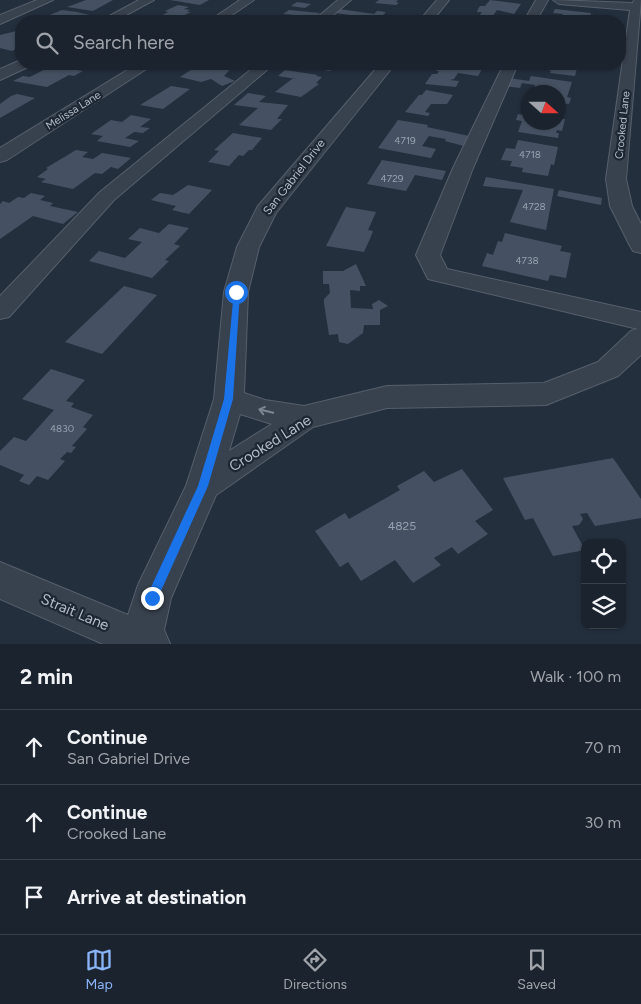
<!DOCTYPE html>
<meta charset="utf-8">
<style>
:root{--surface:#1b232e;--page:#242b36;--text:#f1f3f6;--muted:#a0a4aa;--line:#39404a;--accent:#8ab4f8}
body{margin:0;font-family:Figtree,sans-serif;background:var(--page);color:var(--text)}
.controls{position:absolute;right:15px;bottom:15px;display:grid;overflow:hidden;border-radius:10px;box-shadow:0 1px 4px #0004}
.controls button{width:45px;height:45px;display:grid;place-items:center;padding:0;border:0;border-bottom:1px solid var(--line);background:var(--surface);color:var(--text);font:25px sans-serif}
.compass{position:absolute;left:521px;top:85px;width:45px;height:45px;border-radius:50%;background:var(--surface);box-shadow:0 1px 4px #0004;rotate:111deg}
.stop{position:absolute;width:15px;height:15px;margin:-11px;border:4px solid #1a73e8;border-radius:50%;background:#fff}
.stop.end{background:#1a73e8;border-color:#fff;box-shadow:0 1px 5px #0008}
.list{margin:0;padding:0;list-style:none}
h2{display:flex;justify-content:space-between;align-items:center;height:65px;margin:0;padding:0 20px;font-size:21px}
h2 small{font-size:16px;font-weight:400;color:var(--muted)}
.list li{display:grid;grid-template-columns:32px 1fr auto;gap:15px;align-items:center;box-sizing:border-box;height:75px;padding:0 20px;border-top:1px solid var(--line)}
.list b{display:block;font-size:19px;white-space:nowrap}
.list p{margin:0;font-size:16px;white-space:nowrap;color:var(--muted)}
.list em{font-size:16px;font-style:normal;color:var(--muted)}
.icon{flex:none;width:28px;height:28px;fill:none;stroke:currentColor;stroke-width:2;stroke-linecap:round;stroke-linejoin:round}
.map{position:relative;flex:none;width:641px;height:644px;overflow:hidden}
.search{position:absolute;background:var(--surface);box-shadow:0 1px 4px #0004;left:15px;right:15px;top:15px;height:55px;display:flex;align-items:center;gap:12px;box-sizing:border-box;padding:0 18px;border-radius:20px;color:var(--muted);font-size:19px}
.sheet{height:290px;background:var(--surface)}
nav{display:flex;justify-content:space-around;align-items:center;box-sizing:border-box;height:70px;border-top:1px solid var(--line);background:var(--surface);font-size:14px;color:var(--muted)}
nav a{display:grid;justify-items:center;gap:2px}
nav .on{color:var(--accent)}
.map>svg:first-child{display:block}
.building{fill:#455162}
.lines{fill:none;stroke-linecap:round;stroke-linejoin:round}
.minor-casing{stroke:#565f6c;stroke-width:2}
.minor{fill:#38414e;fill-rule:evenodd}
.oneway{stroke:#7c8592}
.route{fill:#1a73e8}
.labels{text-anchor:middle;stroke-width:4.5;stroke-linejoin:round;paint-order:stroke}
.number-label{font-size:10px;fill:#98a1af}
.far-street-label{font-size:11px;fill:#b4bcc9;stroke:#1d2633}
.street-label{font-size:12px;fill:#b4bcc9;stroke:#1d2633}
.near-number-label{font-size:12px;fill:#98a1af}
.near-street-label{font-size:15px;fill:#b4bcc9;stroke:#1d2633}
</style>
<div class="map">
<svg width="641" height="644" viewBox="0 0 641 644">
<rect width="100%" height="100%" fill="#242f3e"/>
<!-- building -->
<path class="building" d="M 86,0 L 113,0 L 93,11 L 67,7 Z
M 170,0 L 209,0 L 200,5 Z
M 379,0 L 398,0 L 396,2 L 399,3 L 396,5 L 375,3 Z
M 490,0 L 521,4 L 514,14 L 497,10 L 492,17 L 479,16 L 482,12 L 477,12 L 478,9 L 480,6 L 485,6 Z
M 297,2 L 311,4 L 305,8 L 291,6 Z
M 178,5 L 189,7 L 184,9 L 190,10 L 187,12 L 191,12 L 172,21 L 154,20 L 168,12 L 165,11 Z
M 339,9 L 374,14 L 377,11 L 386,12 L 383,15 L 387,15 L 379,21 L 352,21 L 355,19 L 345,18 L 350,15 L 335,13 Z
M 555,9 L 591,13 L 590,17 L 593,17 L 592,21 L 560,21 L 563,14 L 553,13 Z
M 62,10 L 77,12 L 94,16 L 83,21 L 65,19 L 59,21 L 35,21 Z
M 289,10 L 320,13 L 316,17 L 283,14 Z
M 21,30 L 21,41 L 16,43 L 21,44 L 21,46 L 12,51 L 0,48 L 0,35 Z
M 55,64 L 71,64 L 64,68 L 83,71 L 74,76 L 69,75 L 47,87 L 13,81 L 23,76 L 30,77 Z
M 200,64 L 234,65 L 224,76 L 235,81 L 222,86 L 211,79 L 201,82 L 180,77 Z
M 302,64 L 337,64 L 330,71 L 300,66 Z
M 441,64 L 442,64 L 482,69 L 478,76 L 458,73 L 454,79 L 450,80 L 459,81 L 456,87 L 425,84 L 432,74 L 437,74 L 439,71 L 436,71 Z
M 547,64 L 578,64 L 575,76 L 550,73 L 551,71 L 548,70 L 551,65 Z
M 285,70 L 318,75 L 316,76 L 322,77 L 316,83 L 319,84 L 301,97 L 275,92 L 292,79 L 296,79 L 278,76 Z
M 531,76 L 572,82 L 567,97 L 571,98 L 569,104 L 558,103 L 558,92 L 540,92 L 542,89 L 534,88 L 535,85 L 522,83 L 520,88 L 505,86 L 509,78 L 529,81 Z
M 171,86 L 190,89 L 163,109 L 140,105 Z
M 426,90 L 453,95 L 447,104 L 431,104 L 425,112 L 430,113 L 428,116 L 405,112 L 419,95 L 422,95 Z
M 248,93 L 266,96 L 259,102 L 288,105 L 277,119 L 282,119 L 271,130 L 239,125 L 258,108 L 234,105 Z
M 17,94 L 35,98 L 0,118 L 0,104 L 11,96 Z
M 526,108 L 528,109 L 528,122 L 558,122 L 558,113 L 562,114 L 561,119 L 565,119 L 562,131 L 557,130 L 556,133 L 559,133 L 558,138 L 518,132 L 522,121 L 516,120 L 518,114 L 523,115 Z
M 131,115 L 151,119 L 140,127 L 150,128 L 143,133 L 134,132 L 125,138 L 139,141 L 130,147 L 97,141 L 103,136 L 91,134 L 111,120 L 122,122 Z
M 398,120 L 428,125 L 427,127 L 469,136 L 464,146 L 445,141 L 446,139 L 429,136 L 422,146 L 436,149 L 431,158 L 378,148 Z
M 233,133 L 262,138 L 252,150 L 249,150 L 243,156 L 239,155 L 229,166 L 208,162 L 219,151 L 214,150 Z
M 518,140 L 558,147 L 554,165 L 551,164 L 548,176 L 522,172 L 523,168 L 510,166 L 512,161 L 501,160 L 506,148 L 515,149 Z
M 76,150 L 88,152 L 82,157 L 93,159 L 102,153 L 131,158 L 118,169 L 111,167 L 102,174 L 95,173 L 73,189 L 41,182 L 46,179 L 37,177 L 48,169 L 46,168 Z
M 382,160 L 446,171 L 442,180 L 415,175 L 406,191 L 367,184 Z
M 486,177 L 554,189 L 546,230 L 510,222 L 523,190 L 483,186 Z
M 188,185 L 212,190 L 189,214 L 172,210 L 176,206 L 151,200 L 160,193 L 173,195 Z
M 559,190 L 602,198 L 601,205 L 557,196 Z
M 31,193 L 45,196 L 40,200 L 53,203 L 50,206 L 78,212 L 63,224 L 33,216 L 0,239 L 0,204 L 3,201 L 9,203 L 18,197 L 24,198 Z
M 346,207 L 376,212 L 368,230 L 373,231 L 372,234 L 364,252 L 326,246 Z
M 169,224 L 189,228 L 174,244 L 180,246 L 165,260 L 169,261 L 152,278 L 89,261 L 99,251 L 125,258 L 142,242 L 128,239 L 140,228 L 159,233 Z
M 505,233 L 562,246 L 560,251 L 571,253 L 566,278 L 550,275 L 548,281 L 482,266 L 487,253 L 493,255 L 498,241 L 502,242 Z
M 356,264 L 366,286 L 360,286 L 360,291 L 350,290 L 351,308 L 373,309 L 372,304 L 379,300 L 388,306 L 380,310 L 380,325 L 364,325 L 363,333 L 348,344 L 339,342 L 338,334 L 329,335 L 324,303 L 324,299 L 330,293 L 329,284 L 323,284 L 323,271 L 343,271 Z
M 124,286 L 157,295 L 102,354 L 65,342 Z
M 51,369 L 85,380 L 66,401 L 74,403 L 71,407 L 93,415 L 83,427 L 87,429 L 72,446 L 76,447 L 71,453 L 67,452 L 60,459 L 65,461 L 48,480 L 37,476 L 29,485 L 19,481 L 24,475 L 0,465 L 0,451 L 14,437 L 26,441 L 54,410 L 22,399 Z
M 613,458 L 641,499 L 641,518 L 595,526 L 587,513 L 580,514 L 583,519 L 579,525 L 572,526 L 585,550 L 553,556 L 533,518 L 525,520 L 503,478 Z
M 462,469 L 493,510 L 475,521 L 488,534 L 458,554 L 452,547 L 434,558 L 441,565 L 413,583 L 395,560 L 361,581 L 348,562 L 340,567 L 315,531 L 345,513 L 349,519 L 400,490 L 397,486 L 424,471 L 434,482 Z"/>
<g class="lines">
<!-- minor casing -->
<g class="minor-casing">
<path id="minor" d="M 37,0 L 53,0 L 0,24 L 0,15 Z
M 139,0 L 154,0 L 115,21 L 100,21 Z
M 240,0 L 254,0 L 223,21 L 209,21 Z
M 338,0 L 351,0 L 326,21 L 313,21 Z
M 437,0 L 449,0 L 432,21 L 419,21 Z
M 536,0 L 548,0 L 536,21 L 524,21 Z
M 553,0 L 633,3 L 634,0 L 641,0 L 626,179 L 632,206 L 641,224 L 641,253 L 633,251 L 630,246 L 610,206 L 606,179 L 630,10 L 559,4 Z
M 21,60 L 21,64 L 30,64 L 28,67 L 0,80 L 0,69 Z
M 137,64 L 154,64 L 7,160 L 0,162 L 0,148 Z
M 258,64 L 274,64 L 114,200 L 9,317 L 0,319 L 0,296 L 100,192 Z
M 380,64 L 395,64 L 276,213 L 259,247 L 248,292 L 244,393 L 265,400 L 304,406 L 387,386 L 544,383 L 598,362 L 631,331 L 638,329 L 428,279 L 416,255 L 453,168 L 504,64 L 518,64 L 473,168 L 440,255 L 447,269 L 641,312 L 641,355 L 618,376 L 546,405 L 387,408 L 313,427 L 216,495 L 171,598 L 164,630 L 170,644 L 103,644 L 0,599 L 0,562 L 128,615 L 138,585 L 186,486 L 214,399 L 224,292 L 237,247 L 258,206 ZM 240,414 L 272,424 L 229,451 Z"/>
</g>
<!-- minor -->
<use href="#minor" class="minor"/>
</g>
<!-- one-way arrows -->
<defs><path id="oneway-shaft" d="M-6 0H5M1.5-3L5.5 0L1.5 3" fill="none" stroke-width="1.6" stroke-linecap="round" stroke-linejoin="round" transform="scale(1.25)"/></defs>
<use class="oneway" href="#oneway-shaft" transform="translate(266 411) rotate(-167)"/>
<!-- route -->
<path class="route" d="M 234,290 L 240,292 L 233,399 L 208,486 L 156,602 L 152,604 L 146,598 L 198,486 L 224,399 Z"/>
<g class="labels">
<!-- number labels -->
<g class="number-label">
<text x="405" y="144">4719</text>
<text x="530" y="158">4718</text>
<text x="392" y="182">4729</text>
<text x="534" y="210">4728</text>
<text x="527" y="264">4738</text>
<text x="62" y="432">4830</text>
</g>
<!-- far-street labels -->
<g class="far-street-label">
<text transform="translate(73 110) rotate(-32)" y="4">Melissa Lane</text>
<text transform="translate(622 125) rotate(-84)" y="4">Crooked Lane</text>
</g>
<!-- street labels -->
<g class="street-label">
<text transform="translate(294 177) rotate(-52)" y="4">San Gabriel Drive</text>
</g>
<!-- near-number labels -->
<g class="near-number-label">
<text x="402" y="530">4825</text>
</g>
<!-- near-street labels -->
<g class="near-street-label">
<text transform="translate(270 443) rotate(-32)" y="5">Crooked Lane</text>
<text transform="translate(75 612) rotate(23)" y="5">Strait Lane</text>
</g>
</g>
</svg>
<div class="controls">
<button><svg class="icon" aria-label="locate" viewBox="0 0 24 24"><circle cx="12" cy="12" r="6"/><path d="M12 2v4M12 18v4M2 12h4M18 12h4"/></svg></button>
<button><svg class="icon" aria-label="layers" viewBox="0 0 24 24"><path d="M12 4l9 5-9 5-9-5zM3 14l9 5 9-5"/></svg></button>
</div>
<svg class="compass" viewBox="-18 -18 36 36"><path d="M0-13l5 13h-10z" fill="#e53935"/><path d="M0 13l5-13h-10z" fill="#a0a4aa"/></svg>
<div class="stop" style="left:236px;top:292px"></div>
<div class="stop end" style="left:152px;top:598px"></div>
<div class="search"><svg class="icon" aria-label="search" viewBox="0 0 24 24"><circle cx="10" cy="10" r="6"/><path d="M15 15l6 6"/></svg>Search here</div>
</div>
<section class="sheet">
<h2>2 min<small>Walk · 100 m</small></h2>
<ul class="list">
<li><svg class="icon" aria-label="ahead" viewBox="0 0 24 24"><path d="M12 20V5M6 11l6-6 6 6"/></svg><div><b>Continue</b><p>San Gabriel Drive</p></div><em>70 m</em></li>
<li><svg class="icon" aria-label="ahead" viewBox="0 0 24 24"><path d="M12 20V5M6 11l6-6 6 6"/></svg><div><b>Continue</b><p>Crooked Lane</p></div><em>30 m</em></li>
<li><svg class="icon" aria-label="arrive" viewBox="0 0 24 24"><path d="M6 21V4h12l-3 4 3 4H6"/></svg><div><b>Arrive at destination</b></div></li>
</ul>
</section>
<nav>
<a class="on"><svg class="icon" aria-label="map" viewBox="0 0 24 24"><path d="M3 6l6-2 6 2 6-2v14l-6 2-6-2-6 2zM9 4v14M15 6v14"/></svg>Map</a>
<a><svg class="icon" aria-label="directions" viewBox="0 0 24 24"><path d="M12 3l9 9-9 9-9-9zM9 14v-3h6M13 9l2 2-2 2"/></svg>Directions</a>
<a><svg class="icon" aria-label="saved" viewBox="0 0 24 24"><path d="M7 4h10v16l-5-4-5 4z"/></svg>Saved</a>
</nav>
